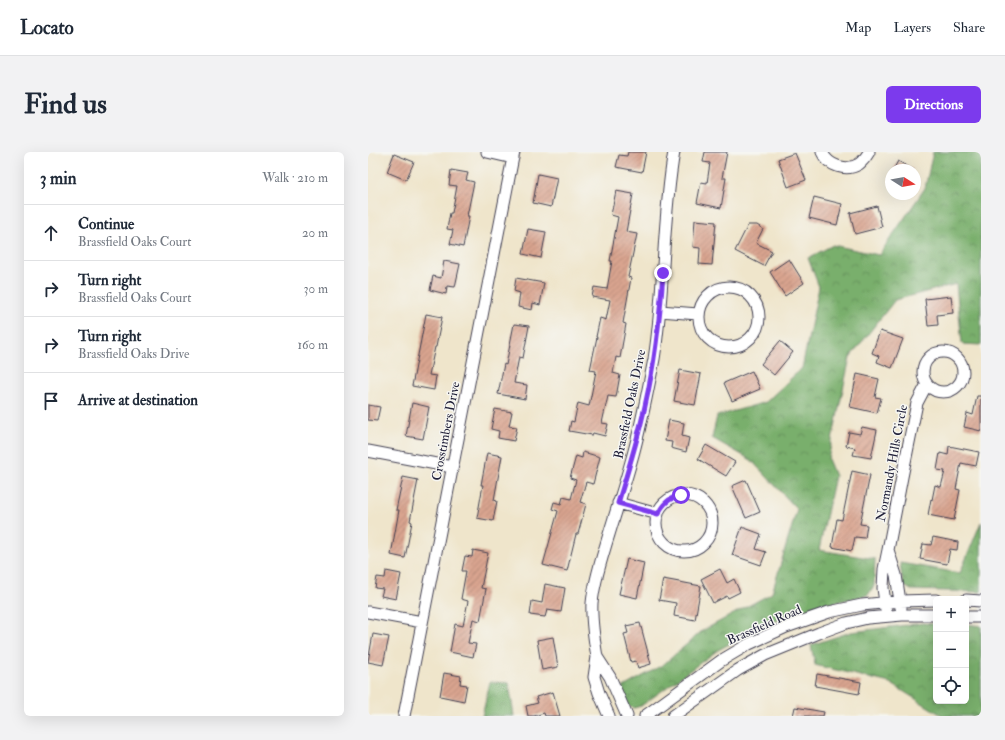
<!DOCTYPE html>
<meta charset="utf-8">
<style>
:root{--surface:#fff;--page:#f2f2f3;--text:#1f2937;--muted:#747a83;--line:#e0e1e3;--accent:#7c3aed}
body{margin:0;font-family:"IM FELL Double Pica",serif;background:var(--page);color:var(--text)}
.controls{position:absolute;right:12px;bottom:12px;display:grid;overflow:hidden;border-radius:6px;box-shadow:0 4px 16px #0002}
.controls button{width:36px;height:36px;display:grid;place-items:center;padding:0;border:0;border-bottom:1px solid var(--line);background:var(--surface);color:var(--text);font:20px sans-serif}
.compass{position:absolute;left:517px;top:12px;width:36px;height:36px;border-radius:50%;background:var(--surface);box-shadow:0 4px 16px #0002;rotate:101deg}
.stop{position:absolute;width:12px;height:12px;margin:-9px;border:3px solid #7c3aed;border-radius:50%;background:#fff}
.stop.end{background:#7c3aed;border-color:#fff;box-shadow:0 1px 4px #0008}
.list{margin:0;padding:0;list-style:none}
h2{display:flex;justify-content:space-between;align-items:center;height:52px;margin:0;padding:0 16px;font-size:17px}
h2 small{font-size:13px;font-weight:400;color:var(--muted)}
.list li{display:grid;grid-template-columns:26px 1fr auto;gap:12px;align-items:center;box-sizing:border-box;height:56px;padding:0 16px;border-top:1px solid var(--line)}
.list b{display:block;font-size:15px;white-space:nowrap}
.list p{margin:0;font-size:13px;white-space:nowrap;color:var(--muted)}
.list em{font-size:13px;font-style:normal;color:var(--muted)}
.icon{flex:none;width:22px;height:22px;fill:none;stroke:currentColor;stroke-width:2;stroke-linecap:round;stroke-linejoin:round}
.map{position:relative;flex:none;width:613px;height:564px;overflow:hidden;border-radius:6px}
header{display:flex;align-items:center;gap:24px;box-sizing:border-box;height:56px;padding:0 20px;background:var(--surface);border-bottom:1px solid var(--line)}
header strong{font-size:19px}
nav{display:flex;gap:22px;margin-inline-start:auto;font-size:14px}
.intro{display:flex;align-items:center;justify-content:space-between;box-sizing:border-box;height:96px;padding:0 24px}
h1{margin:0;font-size:28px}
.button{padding:10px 18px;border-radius:6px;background:var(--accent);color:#fff;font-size:14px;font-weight:700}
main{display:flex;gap:24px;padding:0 24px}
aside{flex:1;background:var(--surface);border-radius:6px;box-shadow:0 4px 16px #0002}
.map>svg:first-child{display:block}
.forest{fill:url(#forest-crowns);stroke:#4e6854}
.building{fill:url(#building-hatch)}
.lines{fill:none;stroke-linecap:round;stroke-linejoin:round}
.minor-casing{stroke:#413f51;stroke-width:13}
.minor{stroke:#fff;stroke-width:11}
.route{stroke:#7c3aed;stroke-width:5}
.labels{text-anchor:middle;stroke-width:3;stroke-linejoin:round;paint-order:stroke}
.street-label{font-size:13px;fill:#22223b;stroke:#f6f6f2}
</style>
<header>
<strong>Locato</strong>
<nav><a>Map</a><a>Layers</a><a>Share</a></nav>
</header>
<div class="intro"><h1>Find us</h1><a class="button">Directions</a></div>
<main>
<aside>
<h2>3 min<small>Walk · 210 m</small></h2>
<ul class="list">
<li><svg class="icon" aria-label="ahead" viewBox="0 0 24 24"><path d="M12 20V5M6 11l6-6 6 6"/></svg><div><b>Continue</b><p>Brassfield Oaks Court</p></div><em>20 m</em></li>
<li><svg class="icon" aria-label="right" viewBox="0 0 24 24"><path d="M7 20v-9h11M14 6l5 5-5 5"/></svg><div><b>Turn right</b><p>Brassfield Oaks Court</p></div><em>30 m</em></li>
<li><svg class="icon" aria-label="right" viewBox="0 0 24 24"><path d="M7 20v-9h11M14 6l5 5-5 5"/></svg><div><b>Turn right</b><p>Brassfield Oaks Drive</p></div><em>160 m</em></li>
<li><svg class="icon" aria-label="arrive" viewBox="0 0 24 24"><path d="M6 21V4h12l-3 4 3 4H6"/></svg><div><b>Arrive at destination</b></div></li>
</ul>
</aside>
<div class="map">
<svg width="613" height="564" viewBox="0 0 613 564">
<defs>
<pattern id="forest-crowns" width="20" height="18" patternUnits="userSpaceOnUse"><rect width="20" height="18" fill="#79af6c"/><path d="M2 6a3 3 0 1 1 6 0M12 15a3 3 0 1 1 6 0" fill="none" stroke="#638e5a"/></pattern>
<pattern id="building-hatch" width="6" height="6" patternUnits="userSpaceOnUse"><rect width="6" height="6" fill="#d9a48f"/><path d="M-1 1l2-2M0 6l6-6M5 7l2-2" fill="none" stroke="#b08576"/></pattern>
</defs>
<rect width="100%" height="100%" fill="#f6f6f2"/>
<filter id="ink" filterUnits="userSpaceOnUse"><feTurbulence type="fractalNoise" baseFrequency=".025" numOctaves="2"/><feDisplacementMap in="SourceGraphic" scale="8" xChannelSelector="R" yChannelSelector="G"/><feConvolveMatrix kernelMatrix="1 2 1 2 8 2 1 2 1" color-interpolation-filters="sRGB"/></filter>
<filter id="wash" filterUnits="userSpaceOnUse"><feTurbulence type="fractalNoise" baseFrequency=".012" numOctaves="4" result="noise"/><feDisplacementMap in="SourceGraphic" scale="16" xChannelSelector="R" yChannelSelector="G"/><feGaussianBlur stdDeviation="0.9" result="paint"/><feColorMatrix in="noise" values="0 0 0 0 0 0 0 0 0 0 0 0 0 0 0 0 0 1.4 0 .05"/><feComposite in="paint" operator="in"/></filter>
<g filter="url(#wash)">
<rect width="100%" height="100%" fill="#efe5cb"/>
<!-- forest -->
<path class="forest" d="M 565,0 L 613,0 L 613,193 L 594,192 L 588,132 L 527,148 L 482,205 L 460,307 L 467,324 L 451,398 L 507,407 L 506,434 L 500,443 L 443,456 L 397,473 L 350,498 L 273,554 L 266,556 L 260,554 L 252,537 L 296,512 L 334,479 L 404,441 L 429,357 L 383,308 L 344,286 L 349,264 L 398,250 L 434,216 L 451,135 L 440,106 L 465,93 L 511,103 L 557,36 Z
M 613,370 L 613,440 L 543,438 L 535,433 L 532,411 L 592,421 Z
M 555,471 L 568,472 L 568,549 L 598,549 L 598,472 L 613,474 L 613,564 L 575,564 L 522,531 L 447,513 L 443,493 L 483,480 Z
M 122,530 L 141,531 L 146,564 L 114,564 Z"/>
<g id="blocks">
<!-- building -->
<path class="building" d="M 260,0 L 278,0 L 274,20 L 248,15 L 251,3 L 259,4 Z
M 337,0 L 359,0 L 354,26 L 358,26 L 353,56 L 329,51 L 333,30 L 339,31 L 342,11 L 335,10 Z
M 427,1 L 438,28 L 420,35 L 410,7 Z
M 26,2 L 46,10 L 38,28 L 19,20 Z
M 530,9 L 546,18 L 525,18 Z
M 83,18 L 100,21 L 98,28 L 106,30 L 99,64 L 101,64 L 95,95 L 82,92 L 85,78 L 79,77 L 82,61 L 84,61 L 89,34 L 81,33 Z
M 170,22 L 189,26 L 183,55 L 165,51 Z
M 248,39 L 265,42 L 258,80 L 269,82 L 260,125 L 263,126 L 255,171 L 258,172 L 252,206 L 248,205 L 245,221 L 252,223 L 248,245 L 240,244 L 234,271 L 240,272 L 237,284 L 225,281 L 224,283 L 201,279 L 203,269 L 206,270 L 210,251 L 221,254 L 228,219 L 222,218 L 229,185 L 228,185 L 232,166 L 238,168 L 242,148 L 224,145 L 226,135 L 239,137 L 244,109 L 242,109 L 250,65 L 243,63 Z
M 446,45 L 474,52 L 469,73 L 441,66 Z
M 509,54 L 514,75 L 487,82 L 482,61 Z
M 327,68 L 348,70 L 344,113 L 331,112 L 332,96 L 325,95 Z
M 380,73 L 389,73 L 395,77 L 388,91 L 404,99 L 396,114 L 367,99 Z
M 160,77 L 178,80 L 173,106 L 155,102 Z
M 421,107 L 436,131 L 417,144 L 402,120 Z
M 76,109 L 92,112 L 87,135 L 79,134 L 78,142 L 62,138 L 65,124 L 73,126 Z
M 148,126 L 176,131 L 172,153 L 165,151 L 164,158 L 150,155 L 152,141 L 146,139 Z
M 583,144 L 585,161 L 569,163 L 570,173 L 560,174 L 557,147 Z
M 58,162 L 74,165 L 68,195 L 67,195 L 61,223 L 68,224 L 66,238 L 44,234 Z
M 146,172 L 161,174 L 155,206 L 151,205 L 146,231 L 159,233 L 157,247 L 130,242 L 136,212 L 138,213 Z
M 512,179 L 535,187 L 524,216 L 509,210 L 511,204 L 504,201 Z
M 412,189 L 425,200 L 406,223 L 393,212 Z
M 312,218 L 333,222 L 327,253 L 306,249 Z
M 384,219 L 392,237 L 364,249 L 356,231 Z
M 489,222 L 511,227 L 507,245 L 513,246 L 509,261 L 482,255 Z
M 609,244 L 613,244 L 613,279 L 596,275 L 599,261 L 605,263 Z
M 44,251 L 61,255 L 55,287 L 38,284 Z
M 0,253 L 12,255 L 9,269 L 0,268 Z
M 127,257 L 144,260 L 141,274 L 149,275 L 146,289 L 130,286 L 131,279 L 123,277 Z
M 301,268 L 316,271 L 314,284 L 321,286 L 318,300 L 303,296 L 304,290 L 297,289 Z
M 494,275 L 509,278 L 503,306 L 485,303 L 487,296 L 478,294 L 481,280 L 492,282 Z
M 338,293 L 367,310 L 358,324 L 330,307 Z
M 581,294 L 611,300 L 608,314 L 593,311 L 588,337 L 592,338 L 586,368 L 560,363 L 563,347 L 564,348 L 567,333 L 573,335 L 577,319 L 569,318 L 572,301 L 580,303 Z
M 215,300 L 232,305 L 225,332 L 218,330 L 212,350 L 218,352 L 210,382 L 208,382 L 199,419 L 175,413 L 190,359 L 184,357 L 186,350 L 193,352 L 195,345 L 203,347 L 208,328 L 202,326 L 208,304 L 214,306 Z
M 119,301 L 134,304 L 126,348 L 129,349 L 125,369 L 109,366 L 115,333 L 113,333 Z
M 484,319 L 502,323 L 492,372 L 499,373 L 497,386 L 487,385 L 484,399 L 464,395 L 469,367 L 474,368 Z
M 35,325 L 50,328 L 42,369 L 44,370 L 37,406 L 23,403 L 31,358 L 28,358 Z
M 378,328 L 392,360 L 378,366 L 364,334 Z
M 374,375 L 393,382 L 388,397 L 398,400 L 393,413 L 364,403 Z
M 565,385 L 590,390 L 589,398 L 582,397 L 579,412 L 552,407 L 555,392 L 563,393 Z
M 105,398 L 120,401 L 113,436 L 118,437 L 112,469 L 105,467 L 100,491 L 108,492 L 105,505 L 82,500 L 87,472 L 95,474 L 100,449 L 93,447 L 98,419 L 94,419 L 97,404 L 104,405 Z
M 259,407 L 276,411 L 269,446 L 251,442 Z
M 352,417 L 359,431 L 366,427 L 372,440 L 360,446 L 359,444 L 345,451 L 333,427 Z
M 18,419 L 33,422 L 28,447 L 13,444 L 15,437 L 7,436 L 9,425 L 17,426 Z
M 295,427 L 333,434 L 327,468 L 306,464 L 308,451 L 291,448 Z
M 177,432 L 197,436 L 193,460 L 179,458 L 177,465 L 162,463 L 164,449 L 174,451 Z
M 272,471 L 283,512 L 270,516 L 268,509 L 263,510 L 256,482 L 260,481 L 258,474 Z
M 5,482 L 21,485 L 15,513 L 0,510 Z
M 185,485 L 190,515 L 174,518 L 169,488 Z
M 76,521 L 93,524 L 92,532 L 99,533 L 96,549 L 72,544 Z
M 449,522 L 493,530 L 491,542 L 447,534 Z
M 185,540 L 192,564 L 177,564 L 176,561 L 166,564 L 160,564 L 158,554 L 170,551 L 168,545 Z
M 427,555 L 456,560 L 455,564 L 425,564 Z"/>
</g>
</g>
<g filter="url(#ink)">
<use href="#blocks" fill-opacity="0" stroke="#413f51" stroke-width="1"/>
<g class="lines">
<!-- minor casing -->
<g class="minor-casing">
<path id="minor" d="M 119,0 L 145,6
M 454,0 C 460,14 478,20 491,12 C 495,9 498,5 501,0
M331 165a30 30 0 1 1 60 0a30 30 0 1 1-60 0Z
M 292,159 L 330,162
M555 220a20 20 0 1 1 40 0a20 20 0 1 1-40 0Z
M 0,299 L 84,315
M288 371a28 28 0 1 1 56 0a28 28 0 1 1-56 0Z
M 250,351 L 290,362
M 520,398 L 534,325 L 549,251 L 559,232
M 598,448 L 613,449
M 518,458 L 515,436 L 516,417 L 520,398 L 528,423 L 533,456
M 0,460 L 54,470
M 598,465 L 613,465
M 229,505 C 226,487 223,469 224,451 C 226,430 233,409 239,389 C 248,359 258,329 266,299 C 274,269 280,238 286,207 C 297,139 294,68 306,0
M 36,564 L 146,0
M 241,564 L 231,541 L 226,525 L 229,505 L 242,525 L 259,564
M 277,564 L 354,508 L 381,492 L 418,475 L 461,460 L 494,453 L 532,449 L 568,448
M 305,564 L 370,518 L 397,503 L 451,481 L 478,471 L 500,466 L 534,463 L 568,463"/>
</g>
<!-- minor -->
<use href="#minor" class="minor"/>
</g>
</g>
<g class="lines" filter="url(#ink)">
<!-- route -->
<path class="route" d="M 295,121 C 292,166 287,210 277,254 C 270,287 260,319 250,351 L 290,362 C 295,352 301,346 313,343"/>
</g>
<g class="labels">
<!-- street labels -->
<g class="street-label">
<text transform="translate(261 252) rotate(-78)" y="5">Brassfield Oaks Drive</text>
<text transform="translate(77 279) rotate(-79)" y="5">Crosstimbers Drive</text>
<text transform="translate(523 311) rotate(-79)" y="5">Normandy Hills Circle</text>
<text transform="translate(396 472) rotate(-24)" y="5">Brassfield Road</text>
</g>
</g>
</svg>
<div class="controls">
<button>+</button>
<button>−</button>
<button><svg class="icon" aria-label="locate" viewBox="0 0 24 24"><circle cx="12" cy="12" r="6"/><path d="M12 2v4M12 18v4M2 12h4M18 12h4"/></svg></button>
</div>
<svg class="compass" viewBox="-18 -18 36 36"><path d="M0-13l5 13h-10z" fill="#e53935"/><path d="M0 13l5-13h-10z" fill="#747a83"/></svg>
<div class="stop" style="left:313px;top:343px"></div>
<div class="stop end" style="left:295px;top:121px"></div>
</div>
</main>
